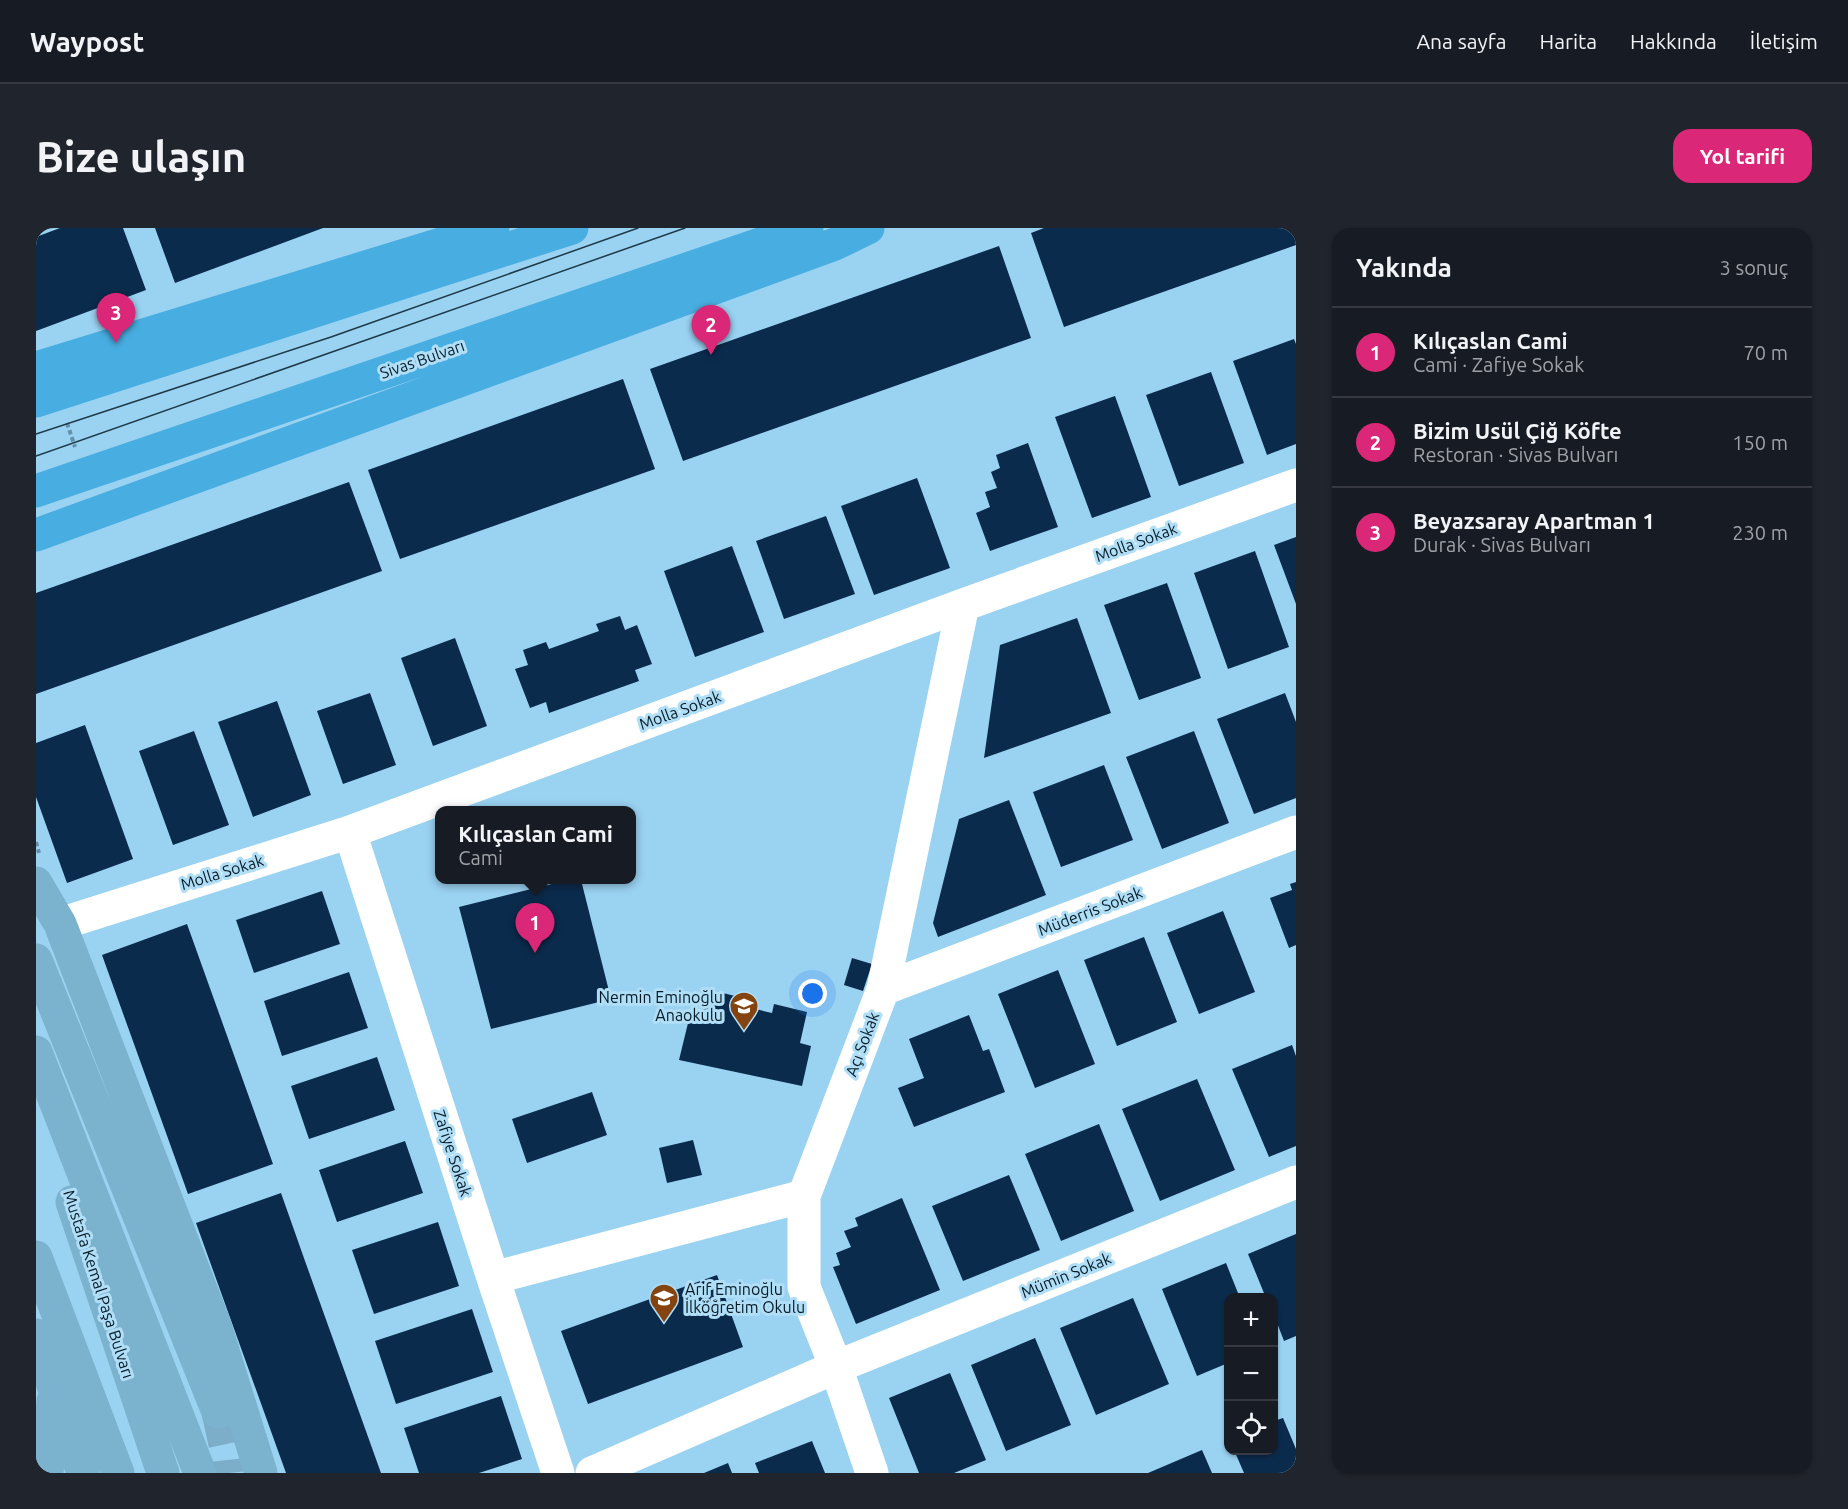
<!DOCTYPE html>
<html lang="tr">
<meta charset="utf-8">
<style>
:root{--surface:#171b24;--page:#20242c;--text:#f1f3f6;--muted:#9ea1a6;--line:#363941;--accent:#db2777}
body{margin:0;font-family:Ubuntu,sans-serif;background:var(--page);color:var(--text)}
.controls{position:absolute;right:18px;bottom:18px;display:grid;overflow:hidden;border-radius:12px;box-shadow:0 2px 4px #0004}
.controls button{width:54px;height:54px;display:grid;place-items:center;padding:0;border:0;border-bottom:2px solid var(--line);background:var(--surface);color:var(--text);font:30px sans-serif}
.you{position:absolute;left:777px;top:766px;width:21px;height:21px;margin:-15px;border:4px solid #fff;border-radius:50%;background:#1a73e8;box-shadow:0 0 0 9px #1a73e833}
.badge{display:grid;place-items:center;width:39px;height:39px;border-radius:50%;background:var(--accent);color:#fff;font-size:20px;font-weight:700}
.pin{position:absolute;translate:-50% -50px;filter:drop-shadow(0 2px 3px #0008)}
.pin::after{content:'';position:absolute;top:32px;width:21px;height:18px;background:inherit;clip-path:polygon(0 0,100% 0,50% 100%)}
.popup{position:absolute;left:399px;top:578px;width:201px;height:78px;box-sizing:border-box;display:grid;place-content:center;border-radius:12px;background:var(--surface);filter:drop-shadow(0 2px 4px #0005);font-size:20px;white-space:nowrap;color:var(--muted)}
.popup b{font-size:22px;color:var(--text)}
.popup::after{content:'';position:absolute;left:50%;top:100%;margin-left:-12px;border:12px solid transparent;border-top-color:var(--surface)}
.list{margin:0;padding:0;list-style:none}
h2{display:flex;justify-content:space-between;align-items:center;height:78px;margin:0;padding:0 24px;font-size:26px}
h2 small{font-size:20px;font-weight:400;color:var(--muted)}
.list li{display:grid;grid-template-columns:39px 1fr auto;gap:18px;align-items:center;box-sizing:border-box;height:90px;padding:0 24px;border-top:2px solid var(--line)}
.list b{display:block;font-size:22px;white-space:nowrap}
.list p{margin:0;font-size:20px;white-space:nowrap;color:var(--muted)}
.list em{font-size:20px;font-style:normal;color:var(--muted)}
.icon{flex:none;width:33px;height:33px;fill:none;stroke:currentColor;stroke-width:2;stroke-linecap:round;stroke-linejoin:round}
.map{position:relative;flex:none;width:1260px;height:1245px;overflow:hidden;border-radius:18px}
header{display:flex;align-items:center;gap:36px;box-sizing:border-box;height:84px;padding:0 30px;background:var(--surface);border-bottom:2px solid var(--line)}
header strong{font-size:28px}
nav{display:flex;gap:33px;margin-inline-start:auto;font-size:21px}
.intro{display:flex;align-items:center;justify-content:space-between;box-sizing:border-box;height:144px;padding:0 36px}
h1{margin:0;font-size:42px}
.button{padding:15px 27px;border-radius:18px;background:var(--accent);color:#fff;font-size:21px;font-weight:700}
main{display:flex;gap:36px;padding:0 36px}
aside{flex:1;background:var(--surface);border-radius:18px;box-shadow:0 2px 4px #0004}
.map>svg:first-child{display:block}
.building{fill:#0b2b4d}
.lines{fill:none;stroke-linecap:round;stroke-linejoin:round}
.primary-tunnel{stroke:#7cadc9;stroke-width:33;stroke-dasharray:33 16;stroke-linecap:butt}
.path{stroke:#6490a9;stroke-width:4;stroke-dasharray:4.5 3;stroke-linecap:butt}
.street{stroke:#fff;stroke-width:33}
.primary{stroke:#7bb2ce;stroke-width:33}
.highway{stroke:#48aee1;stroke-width:33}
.tram{stroke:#1d3947;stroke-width:1.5}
.labels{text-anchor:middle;stroke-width:6;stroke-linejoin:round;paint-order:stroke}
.street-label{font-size:16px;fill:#041a25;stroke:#b1def7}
.poi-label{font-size:16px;fill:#041a25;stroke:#b1def7;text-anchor:end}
</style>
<header>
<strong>Waypost</strong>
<nav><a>Ana sayfa</a><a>Harita</a><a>Hakkında</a><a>İletişim</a></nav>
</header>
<div class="intro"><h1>Bize ulaşın</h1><a class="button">Yol tarifi</a></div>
<main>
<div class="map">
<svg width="1260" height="1245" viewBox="0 0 1260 1245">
<rect width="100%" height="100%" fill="#9ad2f2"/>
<!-- building -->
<path class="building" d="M 24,0 L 87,0 L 110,62 L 0,103 L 0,9 Z
M 119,0 L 287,0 L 139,55 Z
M 1008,0 L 1260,0 L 1260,17 L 1028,99 L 995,5 Z
M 963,18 L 995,110 L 647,233 L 614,141 Z
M 1258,111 L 1260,116 L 1260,216 L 1231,227 L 1197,133 Z
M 1175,144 L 1208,235 L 1143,258 L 1110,167 Z
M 587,151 L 619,241 L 364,331 L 332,242 Z
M 1079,168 L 1115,269 L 1056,290 L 1019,189 Z
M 992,215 L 1022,299 L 954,323 L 940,285 L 954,279 L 949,264 L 961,260 L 955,244 L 964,240 L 960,227 Z
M 881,250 L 914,340 L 838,367 L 805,278 Z
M 313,254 L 346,343 L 0,466 L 0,365 Z
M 790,288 L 819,366 L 748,391 L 720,313 Z
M 1260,309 L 1260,376 L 1238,317 Z
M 696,318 L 728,404 L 659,429 L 628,343 Z
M 1219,323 L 1253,419 L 1192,441 L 1158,345 Z
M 1131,355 L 1165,450 L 1103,472 L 1068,377 Z
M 584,388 L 589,402 L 601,397 L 616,436 L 599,442 L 603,453 L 513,485 L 510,474 L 494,480 L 479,441 L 492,437 L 487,422 L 510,414 L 513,421 L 563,403 L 560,396 Z
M 1041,390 L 1075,485 L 948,530 L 964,417 Z
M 419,410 L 451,498 L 397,518 L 365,430 Z
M 334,465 L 360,537 L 307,556 L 281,483 Z
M 1249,465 L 1260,494 L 1260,570 L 1218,586 L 1181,491 Z
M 241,473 L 275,567 L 217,589 L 182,494 Z
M 49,497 L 97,631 L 31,655 L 0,569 L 0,515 Z
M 158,503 L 193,597 L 137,617 L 103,523 Z
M 1158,503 L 1193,595 L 1126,621 L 1090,529 Z
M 1068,537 L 1097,612 L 1025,639 L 997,564 Z
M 973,572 L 1010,667 L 902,709 L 897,695 L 923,591 Z
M 532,652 L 545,652 L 575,771 L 455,801 L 423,679 Z
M 1260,654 L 1260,717 L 1253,720 L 1234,670 L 1256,662 L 1254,656 Z
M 286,663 L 304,716 L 218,745 L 200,692 Z
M 1187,683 L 1219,764 L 1163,786 L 1131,705 Z
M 151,696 L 237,936 L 152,966 L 66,727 Z
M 1108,709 L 1141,794 L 1081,818 L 1048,732 Z
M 816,730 L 836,736 L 827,763 L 808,757 Z
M 1022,742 L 1059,836 L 999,860 L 962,766 Z
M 313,744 L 332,800 L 246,828 L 228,773 Z
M 671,761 L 703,769 L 702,777 L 736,785 L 738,776 L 771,784 L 764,815 L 775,818 L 766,858 L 643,832 L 653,791 L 663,794 Z
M 933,787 L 947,823 L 953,821 L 969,864 L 878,899 L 862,860 L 888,850 L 873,811 Z
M 1256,817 L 1260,828 L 1260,918 L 1233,929 L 1196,841 Z
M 341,829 L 359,882 L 273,911 L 255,858 Z
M 1161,851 L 1199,942 L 1124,973 L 1086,881 Z
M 556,864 L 571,907 L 491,935 L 476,891 Z
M 1063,896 L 1098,983 L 1025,1013 L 989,926 Z
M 657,912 L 666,947 L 631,955 L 623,920 Z
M 369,913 L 387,965 L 301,994 L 283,942 Z
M 973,947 L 1004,1022 L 927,1053 L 896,978 Z
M 245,965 L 269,1033 L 345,1245 L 250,1245 L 160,995 Z
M 866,970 L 904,1062 L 820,1096 L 797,1039 L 804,1037 L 800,1025 L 815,1019 L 808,1003 L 822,998 L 819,990 Z
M 402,994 L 423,1058 L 338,1086 L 316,1022 Z
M 1260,1006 L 1260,1108 L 1248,1113 L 1238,1087 L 1238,1070 L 1230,1070 L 1212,1026 Z
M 1190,1035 L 1204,1070 L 1192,1070 L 1192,1135 L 1161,1148 L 1126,1061 Z
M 681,1047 L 707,1119 L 552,1176 L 525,1103 Z
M 1097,1070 L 1133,1156 L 1060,1187 L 1024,1100 Z
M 436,1081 L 457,1144 L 360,1176 L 339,1113 Z
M 999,1110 L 1035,1197 L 970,1223 L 935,1137 Z
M 914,1145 L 950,1232 L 918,1245 L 883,1245 L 853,1170 Z
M 465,1168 L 486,1231 L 443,1245 L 383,1245 L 368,1200 Z
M 1247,1190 L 1260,1221 L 1260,1245 L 1208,1245 L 1198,1222 L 1238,1222 L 1238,1193 Z
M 776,1213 L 789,1245 L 723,1245 L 719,1235 Z
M 1166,1222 L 1176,1245 L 1112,1245 Z
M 692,1235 L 696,1245 L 668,1245 Z"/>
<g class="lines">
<!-- primary-tunnel -->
<path class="primary-tunnel" d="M 182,1184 L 191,1225 L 193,1245"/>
<!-- path -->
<path class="path" d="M 31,195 L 39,219
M 0,614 L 3,625"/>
<!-- street -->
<path class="street" d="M 314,604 L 457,1050 L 522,1245
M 24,696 L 314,604 L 927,377 L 1260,257
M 847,761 L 1260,604
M 457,1050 L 768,968
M 556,1245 L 800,1139 L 1260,954
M 836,1245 L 800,1139 L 768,1059 L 768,968 L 847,761 L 927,377"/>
<!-- primary -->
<path class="primary" d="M 0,655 L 24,696 L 180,1100 L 225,1245
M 0,732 L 182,1184
M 0,824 L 164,1245
M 36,974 L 127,1245
M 0,1029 L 82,1245
M 0,1107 L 47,1245
M 11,1245 L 17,1173"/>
<!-- highway -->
<path class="highway" d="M 0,140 L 457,0
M 0,173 L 536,0
M 0,263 L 771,0
M 0,307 L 799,16 L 832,0"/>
<!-- tram -->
<path class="tram" d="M 0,206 L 295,109 L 602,0
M 0,228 L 649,0"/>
</g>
<!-- icons -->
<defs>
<g id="school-pin" transform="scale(1.5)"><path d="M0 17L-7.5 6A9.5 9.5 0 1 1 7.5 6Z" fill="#85440f" stroke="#b1def7"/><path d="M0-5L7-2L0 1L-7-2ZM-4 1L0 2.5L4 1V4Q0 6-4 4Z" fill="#fff"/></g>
</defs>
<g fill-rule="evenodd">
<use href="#school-pin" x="708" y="778"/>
<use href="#school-pin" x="628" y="1070"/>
</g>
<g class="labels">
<!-- street labels -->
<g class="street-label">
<text transform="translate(386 131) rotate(-19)" y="6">Sivas Bulvarı</text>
<text transform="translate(1100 314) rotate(-20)" y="6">Molla Sokak</text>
<text transform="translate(644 482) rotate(-20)" y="6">Molla Sokak</text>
<text transform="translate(186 644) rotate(-17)" y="6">Molla Sokak</text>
<text transform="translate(1054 683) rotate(-21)" y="6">Müderris Sokak</text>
<text transform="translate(826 816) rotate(-69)" y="6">Açı Sokak</text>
<text transform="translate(417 925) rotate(72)" y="6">Zafiye Sokak</text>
<text transform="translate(1030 1047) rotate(-22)" y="6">Mümin Sokak</text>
<text transform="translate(63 1056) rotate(72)" y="6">Mustafa Kemal Paşa Bulvarı</text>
</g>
<!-- poi labels -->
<g class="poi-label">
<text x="687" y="775">Nermin Eminoğlu<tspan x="687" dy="18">Anaokulu</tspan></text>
<text x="649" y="1067" text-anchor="start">Arif Eminoğlu<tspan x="649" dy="18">İlköğretim Okulu</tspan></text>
</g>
</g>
</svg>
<div class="controls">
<button>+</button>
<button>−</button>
<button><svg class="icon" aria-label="locate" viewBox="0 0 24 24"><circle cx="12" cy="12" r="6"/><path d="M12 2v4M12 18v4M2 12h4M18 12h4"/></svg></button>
</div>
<div class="you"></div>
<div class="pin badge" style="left:499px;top:725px">1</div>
<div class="popup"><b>Kılıçaslan Cami</b>Cami</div>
<div class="pin badge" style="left:675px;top:127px">2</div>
<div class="pin badge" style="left:80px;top:115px">3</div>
</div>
<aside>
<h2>Yakında<small>3 sonuç</small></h2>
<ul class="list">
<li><span class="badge">1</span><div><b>Kılıçaslan Cami</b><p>Cami · Zafiye Sokak</p></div><em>70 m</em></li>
<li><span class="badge">2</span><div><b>Bizim Usül Çiğ Köfte</b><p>Restoran · Sivas Bulvarı</p></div><em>150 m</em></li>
<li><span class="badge">3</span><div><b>Beyazsaray Apartman 1</b><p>Durak · Sivas Bulvarı</p></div><em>230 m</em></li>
</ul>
</aside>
</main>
